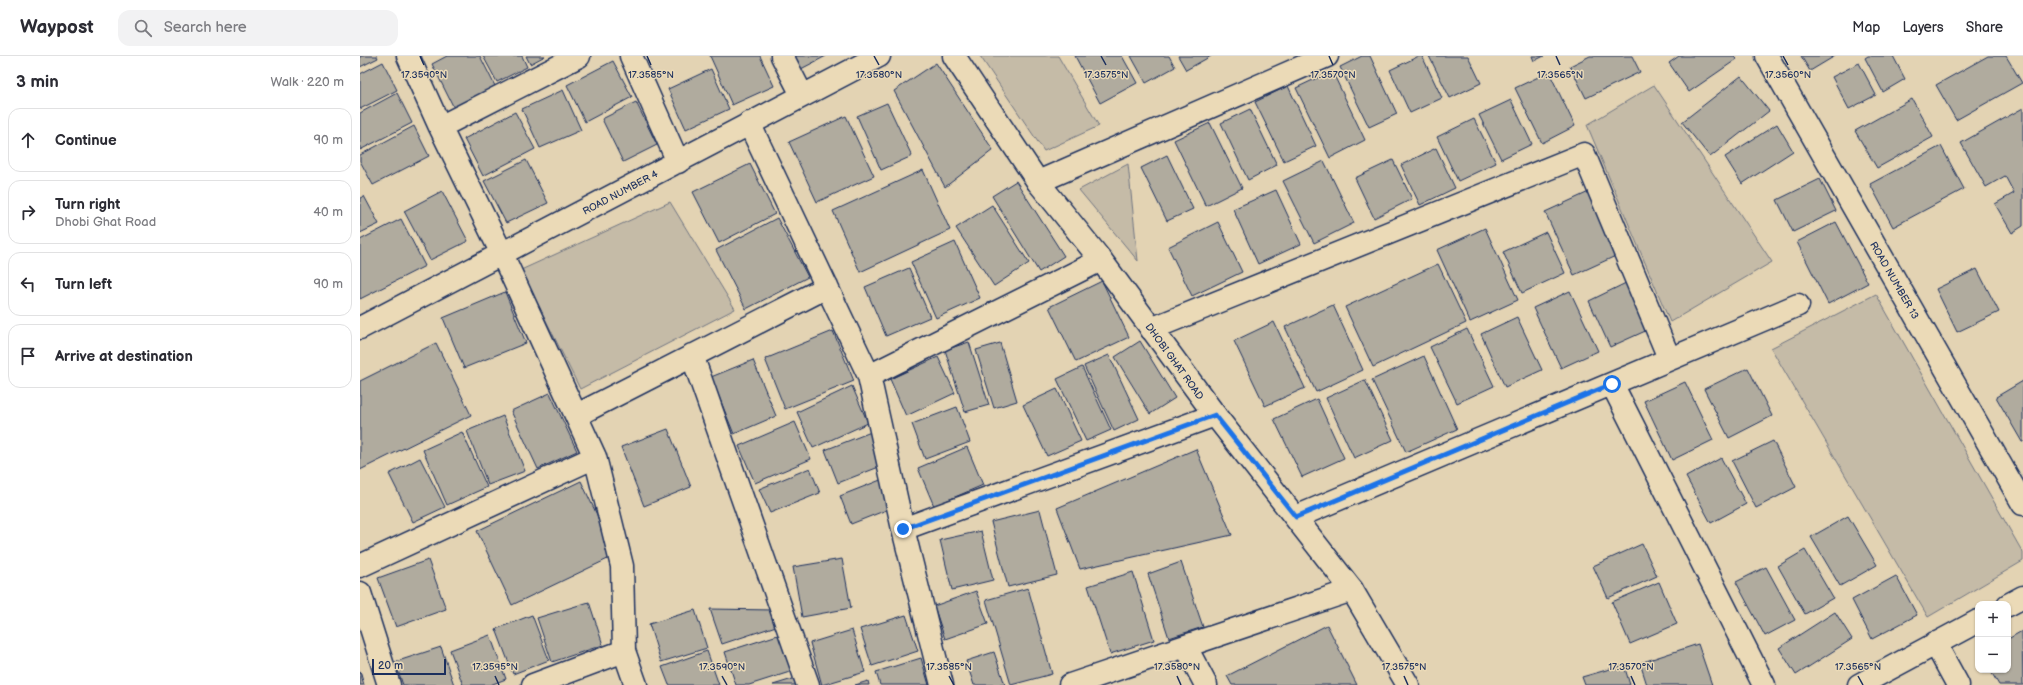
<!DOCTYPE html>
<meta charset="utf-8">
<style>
:root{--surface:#fff;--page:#f2f2f3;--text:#2b2b33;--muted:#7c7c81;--line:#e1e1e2}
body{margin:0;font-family:"Balsamiq Sans",sans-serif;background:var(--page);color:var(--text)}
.controls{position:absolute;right:12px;bottom:12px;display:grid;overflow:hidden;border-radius:8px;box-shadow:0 1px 3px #0004}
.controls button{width:36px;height:36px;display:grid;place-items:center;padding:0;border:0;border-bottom:1px solid var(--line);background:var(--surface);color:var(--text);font:20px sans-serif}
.scale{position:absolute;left:12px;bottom:10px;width:74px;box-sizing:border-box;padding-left:4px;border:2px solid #1b2f5e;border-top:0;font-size:11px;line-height:14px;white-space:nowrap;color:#1b2f5e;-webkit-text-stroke:3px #ebdab7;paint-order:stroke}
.stop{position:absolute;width:12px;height:12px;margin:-9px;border:3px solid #1a73e8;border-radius:50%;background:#fff}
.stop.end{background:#1a73e8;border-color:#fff;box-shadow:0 1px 4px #0008}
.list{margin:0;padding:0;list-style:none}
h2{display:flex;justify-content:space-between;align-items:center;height:52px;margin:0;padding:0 16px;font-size:17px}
h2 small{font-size:13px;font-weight:400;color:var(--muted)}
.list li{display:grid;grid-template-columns:26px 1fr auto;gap:12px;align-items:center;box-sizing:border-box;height:64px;margin:0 8px 8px;padding:0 8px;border:1px solid var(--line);border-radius:12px}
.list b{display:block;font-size:15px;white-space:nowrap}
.list p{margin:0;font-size:13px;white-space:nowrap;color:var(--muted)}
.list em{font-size:13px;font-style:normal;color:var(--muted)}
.icon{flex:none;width:22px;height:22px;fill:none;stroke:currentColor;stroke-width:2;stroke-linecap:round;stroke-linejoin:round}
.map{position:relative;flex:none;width:1663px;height:629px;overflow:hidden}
header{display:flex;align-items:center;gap:24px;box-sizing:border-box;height:56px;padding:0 20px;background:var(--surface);border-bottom:1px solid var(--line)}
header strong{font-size:19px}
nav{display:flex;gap:22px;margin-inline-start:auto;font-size:14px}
.search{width:280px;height:36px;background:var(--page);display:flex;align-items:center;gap:10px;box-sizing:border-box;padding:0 14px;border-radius:12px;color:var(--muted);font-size:15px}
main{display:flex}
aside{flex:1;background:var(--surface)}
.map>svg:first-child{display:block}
.green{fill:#c5bba7;stroke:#707582}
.building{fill:#b0ab9e;stroke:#1b2f5e}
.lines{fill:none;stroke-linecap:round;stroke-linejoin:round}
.minor-casing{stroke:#1b2f5e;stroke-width:25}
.tertiary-casing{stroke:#1b2f5e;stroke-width:25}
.secondary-casing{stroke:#1b2f5e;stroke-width:25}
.minor{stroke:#ebdab7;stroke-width:22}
.tertiary{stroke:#ebdab7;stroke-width:22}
.secondary{stroke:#ebdab7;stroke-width:22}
.route{stroke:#1a73e8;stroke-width:5}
.ticks{fill:none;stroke:#1b2f5e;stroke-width:1.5}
.labels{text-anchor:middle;stroke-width:3;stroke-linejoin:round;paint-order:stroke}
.street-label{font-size:10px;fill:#1b2f5e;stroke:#ebdab7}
.ticks-label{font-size:10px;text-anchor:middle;fill:#1b2f5e;stroke:#ebdab7;stroke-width:3;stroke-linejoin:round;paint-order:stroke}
</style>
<header>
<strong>Waypost</strong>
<div class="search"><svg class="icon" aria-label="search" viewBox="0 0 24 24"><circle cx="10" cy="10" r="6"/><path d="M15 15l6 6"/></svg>Search here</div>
<nav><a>Map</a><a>Layers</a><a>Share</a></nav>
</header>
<main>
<aside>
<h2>3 min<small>Walk · 220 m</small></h2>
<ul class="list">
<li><svg class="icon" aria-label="ahead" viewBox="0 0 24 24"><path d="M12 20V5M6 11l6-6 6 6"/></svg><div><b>Continue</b></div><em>90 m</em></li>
<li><svg class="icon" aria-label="right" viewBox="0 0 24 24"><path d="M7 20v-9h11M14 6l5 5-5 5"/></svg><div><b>Turn right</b><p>Dhobi Ghat Road</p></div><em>40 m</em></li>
<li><svg class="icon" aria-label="left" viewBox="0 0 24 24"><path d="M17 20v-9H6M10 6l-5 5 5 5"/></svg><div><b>Turn left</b></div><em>90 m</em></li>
<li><svg class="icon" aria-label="arrive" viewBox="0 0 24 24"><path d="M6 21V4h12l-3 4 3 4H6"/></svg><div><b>Arrive at destination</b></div></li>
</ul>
</aside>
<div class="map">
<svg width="1663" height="629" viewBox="0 0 1663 629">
<rect width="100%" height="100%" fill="#e3d3b3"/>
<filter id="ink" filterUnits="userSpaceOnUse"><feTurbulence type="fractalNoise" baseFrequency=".025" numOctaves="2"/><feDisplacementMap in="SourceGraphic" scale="8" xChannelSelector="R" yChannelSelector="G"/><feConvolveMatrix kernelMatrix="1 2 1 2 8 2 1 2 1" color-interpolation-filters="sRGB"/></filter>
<g filter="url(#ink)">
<!-- green -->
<path class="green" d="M 620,0 L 698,0 L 739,70 L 684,95 Z
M 1294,29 L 1412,206 L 1310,266 L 1227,69 Z
M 768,108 L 778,205 L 719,134 Z
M 310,146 L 375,253 L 220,333 L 161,214 Z
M 1516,238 L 1663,497 L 1663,505 L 1568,561 L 1411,292 Z"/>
<!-- building -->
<path class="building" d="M 0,0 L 17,0 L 18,2 L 0,11 Z
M 87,0 L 120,0 L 135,30 L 94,52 L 72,8 Z
M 123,0 L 162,0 L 167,11 L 137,26 Z
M 166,0 L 185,0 L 170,8 Z
M 350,0 L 400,0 L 414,30 L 372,49 Z
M 434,0 L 466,0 L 441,13 Z
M 715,0 L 762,0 L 777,27 L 740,47 Z
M 771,0 L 809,0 L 815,11 L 786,27 Z
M 818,0 L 851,0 L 826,14 Z
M 1002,0 L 1010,0 L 1037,58 L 1009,71 L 980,11 Z
M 1059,0 L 1062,0 L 1082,42 L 1050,57 L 1030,14 Z
M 1069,0 L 1108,0 L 1121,27 L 1090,42 Z
M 1172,0 L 1184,0 L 1174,5 Z
M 1230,0 L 1272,0 L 1280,16 L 1226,42 L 1210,10 Z
M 1319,0 L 1374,0 L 1377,3 L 1329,36 L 1309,7 Z
M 1441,0 L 1475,0 L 1450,15 Z
M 1508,0 L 1533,0 L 1545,23 L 1523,36 L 1505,2 Z
M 1628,0 L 1646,0 L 1662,27 L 1596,64 L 1576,29 Z
M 253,5 L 272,41 L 225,66 L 207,29 Z
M 23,6 L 37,34 L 0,53 L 0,18 Z
M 576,7 L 633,94 L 585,131 L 534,35 Z
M 1499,7 L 1516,39 L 1489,53 L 1472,21 Z
M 351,13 L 369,53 L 326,73 L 308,33 Z
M 972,15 L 1005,84 L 970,102 L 936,32 Z
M 1189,16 L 1215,70 L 1182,87 L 1155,32 Z
M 1381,20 L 1409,55 L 1350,101 L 1322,66 Z
M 928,30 L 956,90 L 924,105 L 895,46 Z
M 203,34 L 221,74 L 180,92 L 162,53 Z
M 37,37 L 52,67 L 0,94 L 0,57 Z
M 1552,43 L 1573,81 L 1517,112 L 1495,75 Z
M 1151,44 L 1172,88 L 1141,103 L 1119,59 Z
M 276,46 L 297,89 L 263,106 L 242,63 Z
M 527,47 L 552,100 L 521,114 L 497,60 Z
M 1663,52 L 1663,170 L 1652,177 L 1635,148 L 1654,137 L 1645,120 L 1626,131 L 1601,87 Z
M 890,53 L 917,109 L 888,124 L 861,67 Z
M 155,56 L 175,93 L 123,120 L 104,83 Z
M 486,60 L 514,120 L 457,146 L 429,86 Z
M 1114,63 L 1136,107 L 1098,125 L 1077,81 Z
M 850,67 L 882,132 L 846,150 L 814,84 Z
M 1417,68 L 1433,95 L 1382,128 L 1365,101 Z
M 54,70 L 69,100 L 13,129 L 0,105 L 0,99 Z
M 1581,90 L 1604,133 L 1533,171 L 1510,128 Z
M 1076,92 L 1095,132 L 1060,149 L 1041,109 Z
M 807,99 L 833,153 L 807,165 L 781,112 Z
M 166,104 L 188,147 L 146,167 L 124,125 Z
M 1033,104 L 1052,143 L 1014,162 L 995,122 Z
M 964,105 L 994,167 L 954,187 L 923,125 Z
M 390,108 L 415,158 L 359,187 L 333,136 Z
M 563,114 L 590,174 L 500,216 L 473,155 Z
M 1460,123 L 1476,155 L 1433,176 L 1417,144 Z
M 656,125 L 704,200 L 679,216 L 632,140 Z
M 916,134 L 941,188 L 898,208 L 873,153 Z
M 82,135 L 108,185 L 70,204 L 44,155 Z
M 1231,135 L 1260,198 L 1214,219 L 1185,156 Z
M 4,140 L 19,168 L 0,177 L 0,142 Z
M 632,149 L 669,207 L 634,230 L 596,172 Z
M 417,162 L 448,221 L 386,253 L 356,194 Z
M 41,163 L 65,210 L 0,243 L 0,184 Z
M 858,166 L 882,216 L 832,240 L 808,191 Z
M 1476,166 L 1508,227 L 1468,248 L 1437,186 Z
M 1125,172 L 1158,244 L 1110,266 L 1077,194 Z
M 1186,176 L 1205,217 L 1162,237 L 1143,196 Z
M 595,186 L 620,242 L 576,262 L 551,206 Z
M 1078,208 L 1106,267 L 1013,311 L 985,251 Z
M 549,212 L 570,261 L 526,280 L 505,231 Z
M 1617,213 L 1639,256 L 1597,276 L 1576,233 Z
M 742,225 L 769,281 L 716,306 L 689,251 Z
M 1270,225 L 1292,272 L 1250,291 L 1229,245 Z
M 1210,235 L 1238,295 L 1201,312 L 1173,252 Z
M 145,236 L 166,287 L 104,312 L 83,262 Z
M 973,249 L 1003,314 L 956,336 L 925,271 Z
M 1157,261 L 1182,314 L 1145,331 L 1121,278 Z
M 914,266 L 945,332 L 905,350 L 874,285 Z
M 1107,273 L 1134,330 L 1097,347 L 1070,291 Z
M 473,275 L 494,325 L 425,353 L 405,303 Z
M 780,285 L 815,342 L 790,358 L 755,301 Z
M 609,286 L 629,349 L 605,356 L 585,294 Z
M 76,287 L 111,359 L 0,414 L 0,325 Z
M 640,287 L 657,345 L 634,352 L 616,294 Z
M 749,299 L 779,363 L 754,375 L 724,310 Z
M 1064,300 L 1097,373 L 1046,396 L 1012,324 Z
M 578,301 L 595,337 L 546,360 L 530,323 Z
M 393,304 L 416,360 L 374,378 L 351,321 Z
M 722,311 L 751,374 L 726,385 L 697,323 Z
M 1388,312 L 1412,360 L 1369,382 L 1344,333 Z
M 1005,324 L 1033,384 L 994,402 L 966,342 Z
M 1663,325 L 1663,386 L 1662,386 L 1636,341 Z
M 1325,326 L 1353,384 L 1312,404 L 1284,345 Z
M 492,330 L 508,367 L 453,392 L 437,356 Z
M 697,333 L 721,385 L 687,400 L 663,349 Z
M 190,337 L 217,395 L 178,413 L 151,355 Z
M 957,343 L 984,402 L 942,421 L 914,363 Z
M 597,351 L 610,386 L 565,403 L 552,368 Z
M 143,360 L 165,415 L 128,429 L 107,375 Z
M 435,366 L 451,403 L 395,427 L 379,390 Z
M 308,373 L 331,431 L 284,450 L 261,391 Z
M 102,376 L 127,431 L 87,449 L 63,394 Z
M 511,376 L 524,409 L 478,427 L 465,394 Z
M 1413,385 L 1436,431 L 1396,452 L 1372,405 Z
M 607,391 L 623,429 L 574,450 L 558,412 Z
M 836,393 L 872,479 L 720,513 L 697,452 Z
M 60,402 L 85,451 L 53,466 L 29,418 Z
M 1361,402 L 1386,448 L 1351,467 L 1326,421 Z
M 450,412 L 460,437 L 410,457 L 399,433 Z
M 523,423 L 534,451 L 491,468 L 480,440 Z
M 221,425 L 256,499 L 152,549 L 117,475 Z
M 680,454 L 697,519 L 648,531 L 631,466 Z
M 1488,460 L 1517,509 L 1480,530 L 1451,481 Z
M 621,475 L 633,524 L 592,534 L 580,484 Z
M 1282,488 L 1297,520 L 1248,542 L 1233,510 Z
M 1445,494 L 1473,542 L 1445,558 L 1418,510 Z
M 482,503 L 491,552 L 442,561 L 433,511 Z
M 68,504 L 86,553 L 36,571 L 18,522 Z
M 821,506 L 843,571 L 809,582 L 788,518 Z
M 1406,511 L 1435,564 L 1405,580 L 1376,526 Z
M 773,516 L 794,584 L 750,598 L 728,530 Z
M 1536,520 L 1557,559 L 1512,583 L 1492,544 Z
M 1299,526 L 1317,568 L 1270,588 L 1252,546 Z
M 668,532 L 692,618 L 651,629 L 626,544 Z
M 616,535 L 628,568 L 585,583 L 574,550 Z
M 229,546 L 243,589 L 192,606 L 177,562 Z
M 350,553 L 413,554 L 419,569 L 362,588 Z
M 335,554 L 347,592 L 301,606 L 289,568 Z
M 1475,556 L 1492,583 L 1436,619 L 1419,592 Z
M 172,559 L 189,604 L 153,618 L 136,573 Z
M 546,559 L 558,595 L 512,610 L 500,573 Z
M 967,569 L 997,629 L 872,629 L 867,620 Z
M 492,574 L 505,616 L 462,629 L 450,587 Z
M 1662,575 L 1663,629 L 1639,629 L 1630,614 L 1648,614 L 1648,583 Z
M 424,577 L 436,614 L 389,629 L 376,629 L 365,596 Z
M 130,579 L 146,623 L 130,629 L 103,629 L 90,594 Z
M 1338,588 L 1352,629 L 1287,629 L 1280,607 Z
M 81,591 L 94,629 L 43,629 L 35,606 Z
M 347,595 L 359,629 L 309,629 L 302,611 Z
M 634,596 L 645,629 L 614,629 L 606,605 Z
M 561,602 L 569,629 L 520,629 L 516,616 Z
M 1264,609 L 1270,629 L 1225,629 L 1222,621 Z
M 0,615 L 4,629 L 0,629 Z
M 436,622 L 438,629 L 413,629 Z
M 508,625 L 509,629 L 495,629 Z"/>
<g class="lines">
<!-- minor casing -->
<g class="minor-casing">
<path id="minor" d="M 48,0 L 80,71 L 142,198 L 235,401 L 262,510 L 264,595 L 276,629
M 271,0 L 318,106
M 422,0 L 442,39
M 1407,0 L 1663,448
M 389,67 L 509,320 L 543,473 L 582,629
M 80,71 L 219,0
M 678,126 L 967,0
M 0,272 L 519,0
M 791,273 L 1224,98 L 1309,302
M 332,299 L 448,629
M 509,320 L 741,204
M 1252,328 L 1404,629
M 217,359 L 467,231
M 936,461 L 1438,249
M 543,473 L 855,359
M 0,510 L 235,401
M 0,537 L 29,629
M 1648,549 L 1663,541
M 1575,587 L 1598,629
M 826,591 L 846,629
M 173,629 L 264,595
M 1499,629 L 1618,565"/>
</g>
<!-- tertiary casing -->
<g class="tertiary-casing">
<path id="tertiary" d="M 710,629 L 992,534"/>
</g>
<!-- secondary casing -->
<g class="secondary-casing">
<path id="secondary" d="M 594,0 L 678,126 L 741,204 L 855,359 L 992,534 L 1048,629"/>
</g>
<!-- minor -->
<use href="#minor" class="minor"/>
<!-- tertiary -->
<use href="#tertiary" class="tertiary"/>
<!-- secondary -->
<use href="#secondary" class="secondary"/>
</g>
</g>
<g class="lines" filter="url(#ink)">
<!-- route -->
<path class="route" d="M 543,473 L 855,359 L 936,461 L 1252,328"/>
</g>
<!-- ticks -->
<path class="ticks" d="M 60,0 L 64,9M 287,0 L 291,9M 514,0 L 519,9M 741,0 L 746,9M 969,0 L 973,9M 1196,0 L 1200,9M 1423,0 L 1428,9M 135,620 L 139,629M 362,620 L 367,629M 589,620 L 594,629M 817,620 L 821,629M 1044,620 L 1048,629M 1271,620 L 1275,629M 1498,620 L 1503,629"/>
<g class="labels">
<!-- street labels -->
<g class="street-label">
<text transform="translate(260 136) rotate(-28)" y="4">ROAD NUMBER 4</text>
<text transform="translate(1535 224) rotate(60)" y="4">ROAD NUMBER 13</text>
<text transform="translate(815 305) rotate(54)" y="4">DHOBI GHAT ROAD</text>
</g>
</g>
<g class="ticks-label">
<text x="64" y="22">17.3590°N</text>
<text x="291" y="22">17.3585°N</text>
<text x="519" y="22">17.3580°N</text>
<text x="746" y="22">17.3575°N</text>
<text x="973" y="22">17.3570°N</text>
<text x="1200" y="22">17.3565°N</text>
<text x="1428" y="22">17.3560°N</text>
<text x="135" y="614">17.3595°N</text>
<text x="362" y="614">17.3590°N</text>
<text x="589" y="614">17.3585°N</text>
<text x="817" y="614">17.3580°N</text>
<text x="1044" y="614">17.3575°N</text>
<text x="1271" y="614">17.3570°N</text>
<text x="1498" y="614">17.3565°N</text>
</g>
</svg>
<div class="controls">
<button>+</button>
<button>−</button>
</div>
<div class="scale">20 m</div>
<div class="stop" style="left:1252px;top:328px"></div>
<div class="stop end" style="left:543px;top:473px"></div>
</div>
</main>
